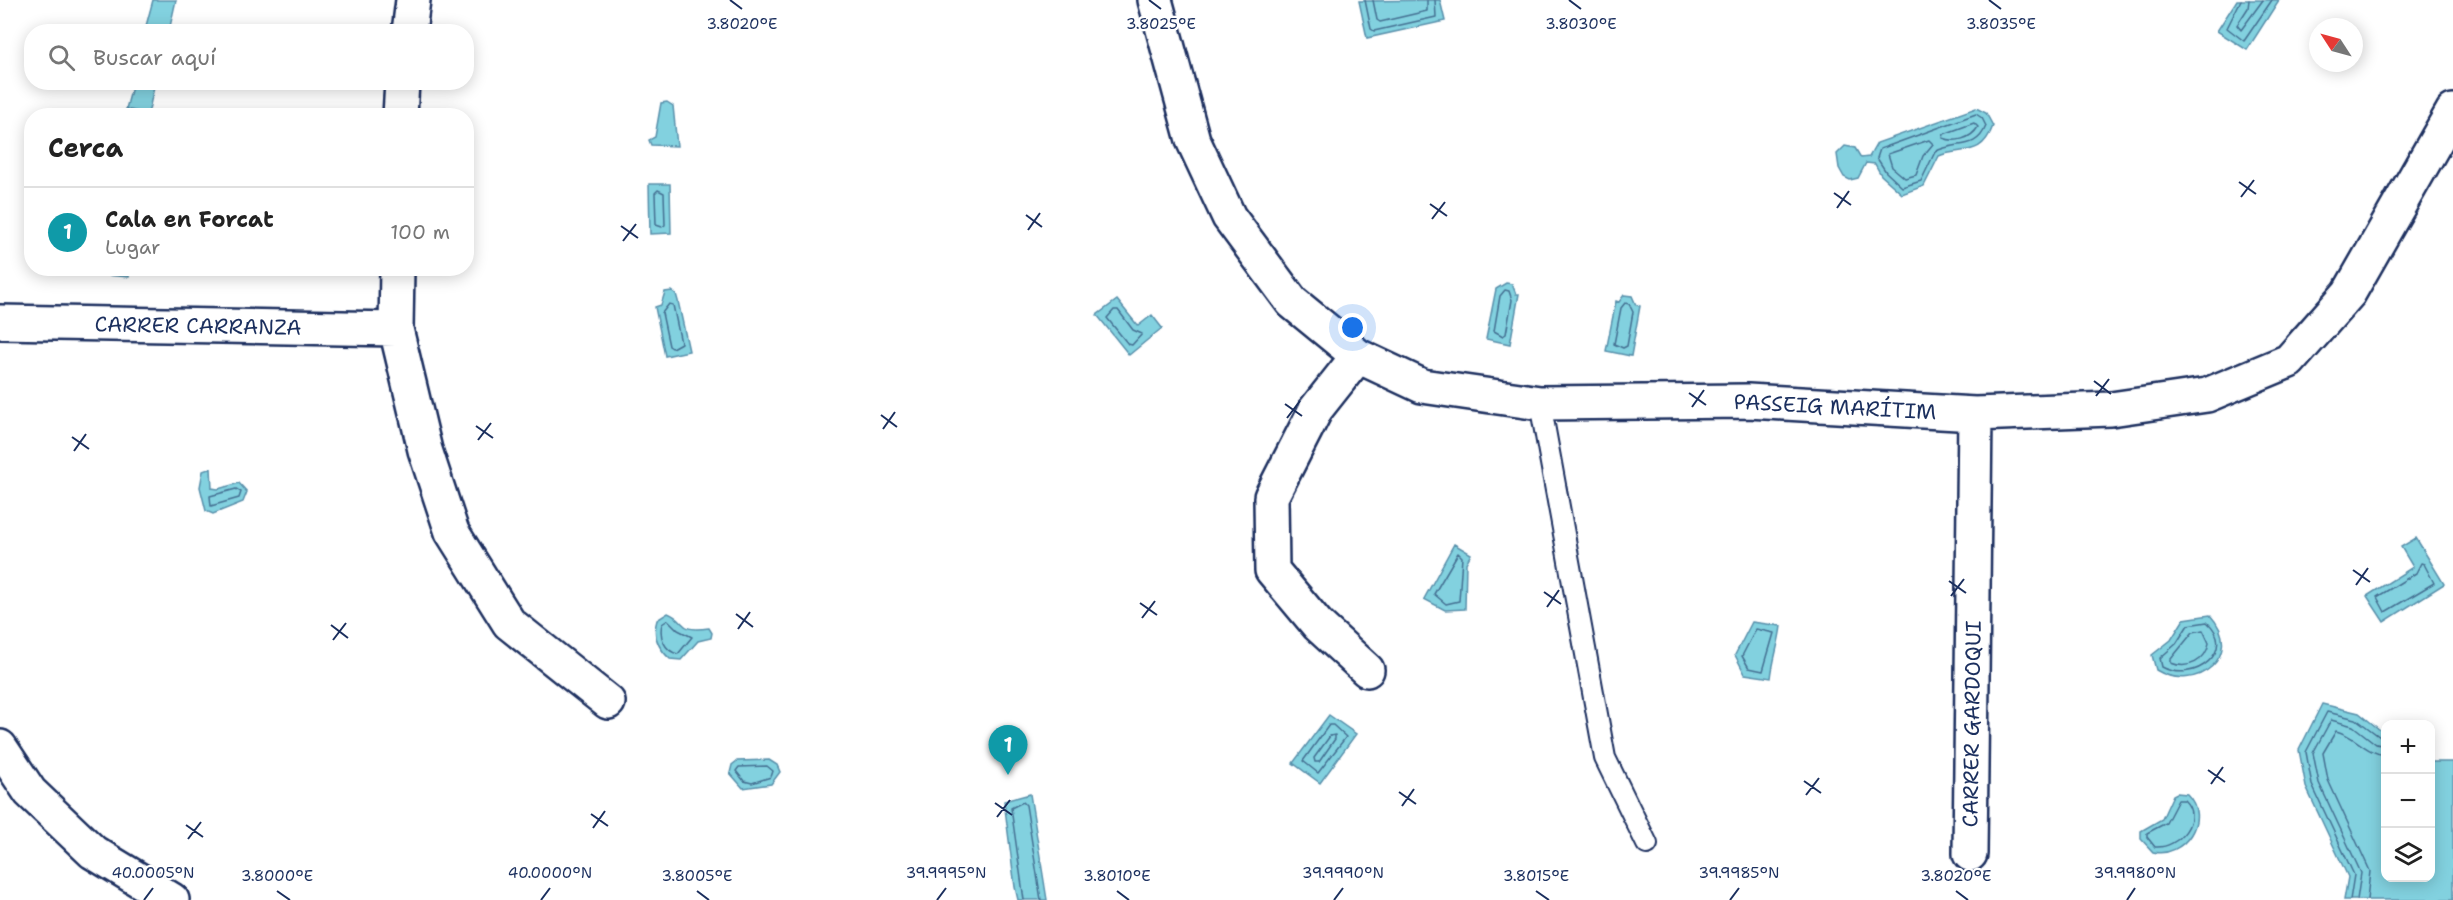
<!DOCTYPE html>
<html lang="es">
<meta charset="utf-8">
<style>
:root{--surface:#fff;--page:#f6f6f6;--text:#222;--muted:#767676;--line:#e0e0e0;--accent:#d93025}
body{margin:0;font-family:"Shantell Sans",sans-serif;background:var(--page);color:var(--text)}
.controls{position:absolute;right:18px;bottom:18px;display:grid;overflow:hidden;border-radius:12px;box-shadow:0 3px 15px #0003}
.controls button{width:54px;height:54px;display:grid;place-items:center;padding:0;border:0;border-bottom:2px solid var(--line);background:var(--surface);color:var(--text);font:30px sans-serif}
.compass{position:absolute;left:2309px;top:18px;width:54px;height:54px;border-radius:50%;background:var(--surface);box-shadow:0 3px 15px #0003;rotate:306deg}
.you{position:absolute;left:1353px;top:328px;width:21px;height:21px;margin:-15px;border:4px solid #fff;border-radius:50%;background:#1a73e8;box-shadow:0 0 0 9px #1a73e833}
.badge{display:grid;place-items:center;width:39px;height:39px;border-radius:50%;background:var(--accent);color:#fff;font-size:20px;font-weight:700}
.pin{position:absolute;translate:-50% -50px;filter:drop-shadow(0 2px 3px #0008)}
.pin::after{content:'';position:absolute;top:32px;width:21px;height:18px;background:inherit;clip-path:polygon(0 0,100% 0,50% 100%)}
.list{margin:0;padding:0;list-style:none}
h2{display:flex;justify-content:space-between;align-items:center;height:78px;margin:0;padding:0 24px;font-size:26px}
h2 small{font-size:20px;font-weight:400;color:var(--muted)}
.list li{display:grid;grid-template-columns:39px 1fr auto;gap:18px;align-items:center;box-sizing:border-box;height:90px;padding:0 24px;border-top:2px solid var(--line)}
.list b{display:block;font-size:22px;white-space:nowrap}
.list p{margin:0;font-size:20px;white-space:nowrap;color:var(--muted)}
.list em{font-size:20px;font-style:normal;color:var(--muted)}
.icon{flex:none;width:33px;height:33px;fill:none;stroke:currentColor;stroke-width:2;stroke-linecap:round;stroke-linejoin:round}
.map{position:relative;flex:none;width:2453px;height:900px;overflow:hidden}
.search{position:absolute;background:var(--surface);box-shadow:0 3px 15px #0003;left:24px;top:24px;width:450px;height:66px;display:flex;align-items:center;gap:15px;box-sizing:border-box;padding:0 21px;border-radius:24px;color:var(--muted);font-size:22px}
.panel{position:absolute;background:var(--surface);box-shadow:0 3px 15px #0003;left:24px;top:108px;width:450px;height:168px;border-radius:24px}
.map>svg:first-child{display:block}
.water{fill:#82d1df;stroke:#5990ab;stroke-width:1.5}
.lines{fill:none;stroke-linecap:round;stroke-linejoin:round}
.shore{stroke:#447092;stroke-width:1.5}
.service-casing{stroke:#1b2f5e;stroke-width:24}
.minor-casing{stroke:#1b2f5e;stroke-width:38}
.service{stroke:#fff;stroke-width:20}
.minor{stroke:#fff;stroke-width:33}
.ticks{fill:none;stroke:#1b2f5e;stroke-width:2}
.labels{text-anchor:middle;stroke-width:4.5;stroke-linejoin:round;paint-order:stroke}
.street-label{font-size:21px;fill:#1b2f5e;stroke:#fff}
.ticks-label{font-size:15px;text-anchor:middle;fill:#1b2f5e;stroke:#fff;stroke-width:4.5;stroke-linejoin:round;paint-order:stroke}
</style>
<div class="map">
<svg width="2453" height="900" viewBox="0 0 2453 900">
<rect width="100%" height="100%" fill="#fff"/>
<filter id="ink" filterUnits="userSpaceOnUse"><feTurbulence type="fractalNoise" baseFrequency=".0167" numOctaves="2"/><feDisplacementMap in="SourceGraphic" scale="12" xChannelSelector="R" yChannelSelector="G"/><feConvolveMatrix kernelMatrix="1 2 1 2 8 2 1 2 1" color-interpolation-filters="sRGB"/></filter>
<g filter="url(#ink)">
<!-- water -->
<path class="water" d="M 153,0 L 176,0 L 169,31 L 146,26 Z
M 1440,0 L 1445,21 L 1367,38 L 1359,1 Z
M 2237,0 L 2279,0 L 2247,50 L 2217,31 Z
M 133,83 L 155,83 L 148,114 L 126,109 Z
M 667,102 L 673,106 L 677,146 L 651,145 L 649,140 L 655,137 L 661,103 Z
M 1976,108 L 1986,113 L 1993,126 C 1981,159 1962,146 1939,156 L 1924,186 L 1902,194 L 1881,175 L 1875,164 L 1866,163 L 1858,178 L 1850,180 L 1844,177 L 1839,168 L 1837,154 L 1845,146 L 1855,148 L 1861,158 L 1869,157 L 1877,143 Z
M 649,184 L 670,184 L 671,233 L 650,234 Z
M 108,269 L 130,269 L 129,277 L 107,275 Z
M 1506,283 L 1512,284 L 1516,294 L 1519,294 L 1510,344 L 1486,339 L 1496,289 Z
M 672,291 L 676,294 L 678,301 L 689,351 L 665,356 L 655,307 L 661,305 L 665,292 Z
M 1624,295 L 1632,296 L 1636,305 L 1640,306 L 1631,356 L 1606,351 L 1616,301 L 1619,302 Z
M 1117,300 L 1138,326 L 1152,315 L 1162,328 L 1129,355 L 1097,315 Z
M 211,468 L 212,488 L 218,489 L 239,483 L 247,492 L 243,502 L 213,514 L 206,511 L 200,487 L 203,471 Z
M 2416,538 L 2444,584 L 2384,622 L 2367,596 L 2413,567 L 2401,547 Z
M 1454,544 L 1471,554 L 1466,563 L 1465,609 L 1445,610 L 1424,599 Z
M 668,613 C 689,622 676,632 709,628 L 712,633 L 711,638 L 698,641 L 681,660 L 670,659 C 658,648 652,636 657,620 Z
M 2210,615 C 2246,654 2197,695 2156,670 L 2152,655 L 2171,640 L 2184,619 Z
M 1752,622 L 1781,626 C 1779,644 1773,659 1771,678 L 1745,674 L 1735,655 Z
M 2322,704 L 2359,713 L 2385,734 L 2386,878 L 2430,878 L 2431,762 L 2453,762 L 2453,900 L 2344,900 L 2348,877 L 2306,787 L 2299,750 Z
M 1329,715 L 1356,734 L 1320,783 L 1293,763 Z
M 769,760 L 777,765 L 780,772 L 771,784 L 743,788 L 730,773 L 732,765 L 737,761 Z
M 2177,793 L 2187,794 C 2212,819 2183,859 2153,852 L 2141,839 L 2141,831 L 2162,819 L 2173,795 Z
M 1030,794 L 1047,900 L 1018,900 L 1015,887 L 1004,801 Z"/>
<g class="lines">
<!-- shore -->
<path class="shore" d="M 1365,0 L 1371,29 L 1374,31 L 1436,17 L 1435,0
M 1373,0 L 1377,20 L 1380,22 L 1427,11 L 1427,0
M 2241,0 L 2227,28 L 2244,41 L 2272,0
M 2249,0 L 2248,8 L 2237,25 L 2241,30 L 2263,0
M 1976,114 L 1982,118 L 1986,126 C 1976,152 1955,140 1935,152 L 1921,181 L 1902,187 L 1886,172 L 1877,158 L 1880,149 Z
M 1974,123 L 1978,127 C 1971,139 1955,143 1943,138 L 1944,134 Z
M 1929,140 L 1933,144 L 1923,156 L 1916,175 L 1905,178 L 1892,167 L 1888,154 Z
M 658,190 L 664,193 L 665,225 L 662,227 L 656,225 L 655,193 Z
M 1505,290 L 1509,291 L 1512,300 L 1506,334 L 1503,336 L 1494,331 L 1500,296 Z
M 1625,303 L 1629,304 L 1633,312 L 1627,346 L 1623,348 L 1614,344 L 1621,308 Z
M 669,304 L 673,305 L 681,343 L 672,348 L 669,346 L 662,313 Z
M 1114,310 L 1118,310 L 1133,330 L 1142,334 L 1132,345 L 1128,344 L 1107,318 Z
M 236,489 L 241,492 L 239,498 L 211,506 L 210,496 Z
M 1458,553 L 1462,557 L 1459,601 L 1446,604 L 1434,594 Z
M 2421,563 L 2424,564 L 2434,583 L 2385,612 L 2377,597 L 2416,573 Z
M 668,620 L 678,630 L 692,637 L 678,654 C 664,651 659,636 662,624 Z
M 2207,622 C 2238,649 2195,685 2162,667 L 2160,658 L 2176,644 L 2188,625 Z
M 1756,629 L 1774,633 L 1763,671 L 1749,668 L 1742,656 Z
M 2203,630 L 2209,643 C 2206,661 2188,670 2171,663 L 2171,659 L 2193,632 Z
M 1329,725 L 1333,725 L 1346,737 L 1318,773 L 1303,761 Z
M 1335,735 L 1335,739 L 1319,762 L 1315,762 L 1314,758 L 1330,736 Z
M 767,766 L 773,771 L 771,777 L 752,783 L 744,781 L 736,771 L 739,767 Z
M 2178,800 L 2184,800 C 2204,819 2178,849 2155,847 L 2147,837 L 2147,833 L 2166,823 Z
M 1024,900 L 1011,808 L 1023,802 L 1026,805 L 1041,900
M 2350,900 L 2354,875 L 2312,785 L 2306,752 L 2327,712 L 2356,719 L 2380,737 L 2386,738
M 2357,900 L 2361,873 L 2319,783 L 2313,753 L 2331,720 L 2353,726 L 2376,744 L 2386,746
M 2367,900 L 2370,871 L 2328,780 L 2323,753 L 2336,731 C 2355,735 2366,754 2386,755"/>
<!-- service casing -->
<g class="service-casing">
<path id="service" d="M 1540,403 L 1605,758 L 1647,844"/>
</g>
<!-- minor casing -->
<g class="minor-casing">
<path id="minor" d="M 1155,0 L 1193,140 L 1229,217 L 1292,302 L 1358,356 L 1422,386 L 1540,403 L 1748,401 L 1975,414 L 2111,409 L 2207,395 L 2289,361 L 2349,293 L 2453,111
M 409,32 L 413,0
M 400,116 L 402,82
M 397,268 L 396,329 L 425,450 L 452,532 L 509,623 L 608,702
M 0,322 L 396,329
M 1358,356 L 1316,409 L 1271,497 L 1272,570 L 1318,625 L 1367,670
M 0,747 L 30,792 L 93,852 L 172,900
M 1970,854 L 1975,414"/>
</g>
<!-- service -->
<use href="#service" class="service"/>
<!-- minor -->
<use href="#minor" class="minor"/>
</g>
</g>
<!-- ticks -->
<path class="ticks" d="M 730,0 L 742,9M 1149,0 L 1161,9M 1569,0 L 1581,9M 1989,0 L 2001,9M 2239,182 L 2256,194M 1834,193 L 1851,205M 2241,197 L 2254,180M 1430,204 L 1447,216M 1837,208 L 1849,191M 1026,215 L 1042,227M 1432,219 L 1445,202M 621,226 L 638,238M 1028,230 L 1040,213M 623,241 L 636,224M 2094,381 L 2111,394M 1689,393 L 1706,405M 2096,396 L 2109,379M 1285,404 L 1302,416M 1692,407 L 1704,390M 881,415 L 897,427M 1287,418 L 1300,401M 476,426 L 493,438M 883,429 L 895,412M 72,437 L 89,449M 478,440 L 491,423M 74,451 L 86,434M 2353,570 L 2370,582M 1949,581 L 1966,593M 2356,585 L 2368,568M 1544,592 L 1561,604M 1951,596 L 1964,579M 1140,603 L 1157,615M 1547,607 L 1559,590M 736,614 L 753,627M 1142,618 L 1155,601M 331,625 L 348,638M 738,629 L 750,612M 333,640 L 346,623M 2208,770 L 2225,782M 1804,781 L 1821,793M 2211,784 L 2223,767M 1399,792 L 1416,804M 1806,795 L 1819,778M 995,803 L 1012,815M 1402,806 L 1414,789M 591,814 L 608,826M 997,817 L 1010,800M 186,825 L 203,837M 593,828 L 605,811M 188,839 L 201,822M 277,891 L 290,900M 697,891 L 709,900M 1117,891 L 1129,900M 1536,891 L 1549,900M 1956,891 L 1968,900M 144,900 L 153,888M 541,900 L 550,888M 937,900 L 946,888M 1334,900 L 1343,888M 1730,900 L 1739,888M 2127,900 L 2135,888"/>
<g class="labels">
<!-- street labels -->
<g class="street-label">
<text transform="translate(198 326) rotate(1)" y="7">CARRER CARRANZA</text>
<text transform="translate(1835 407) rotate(3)" y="7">PASSEIG MARÍTIM</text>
<text transform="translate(1972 724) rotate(-89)" y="7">CARRER GARDOQUI</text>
</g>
</g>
<g class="ticks-label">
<text x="742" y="29">3.8020°E</text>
<text x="1161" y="29">3.8025°E</text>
<text x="1581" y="29">3.8030°E</text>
<text x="2001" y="29">3.8035°E</text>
<text x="153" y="878">40.0005°N</text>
<text x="550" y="878">40.0000°N</text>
<text x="946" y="878">39.9995°N</text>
<text x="1343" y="878">39.9990°N</text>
<text x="1739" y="878">39.9985°N</text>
<text x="2135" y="878">39.9980°N</text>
<text x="277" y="881">3.8000°E</text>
<text x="697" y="881">3.8005°E</text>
<text x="1117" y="881">3.8010°E</text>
<text x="1536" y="881">3.8015°E</text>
<text x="1956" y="881">3.8020°E</text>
</g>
</svg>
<div class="controls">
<button>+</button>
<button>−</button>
<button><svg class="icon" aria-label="layers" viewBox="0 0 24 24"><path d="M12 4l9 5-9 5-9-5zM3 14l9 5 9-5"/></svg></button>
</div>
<svg class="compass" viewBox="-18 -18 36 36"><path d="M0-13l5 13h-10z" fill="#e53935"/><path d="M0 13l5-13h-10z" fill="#767676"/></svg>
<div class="you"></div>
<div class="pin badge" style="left:1008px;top:775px;background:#0f9aa8">1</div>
<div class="search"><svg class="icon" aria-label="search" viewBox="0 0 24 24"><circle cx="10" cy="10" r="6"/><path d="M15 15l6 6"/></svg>Buscar aquí</div>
<section class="panel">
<h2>Cerca<small></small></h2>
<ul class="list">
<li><span class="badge" style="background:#0f9aa8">1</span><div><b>Cala en Forcat</b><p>Lugar</p></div><em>100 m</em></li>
</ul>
</section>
</div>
